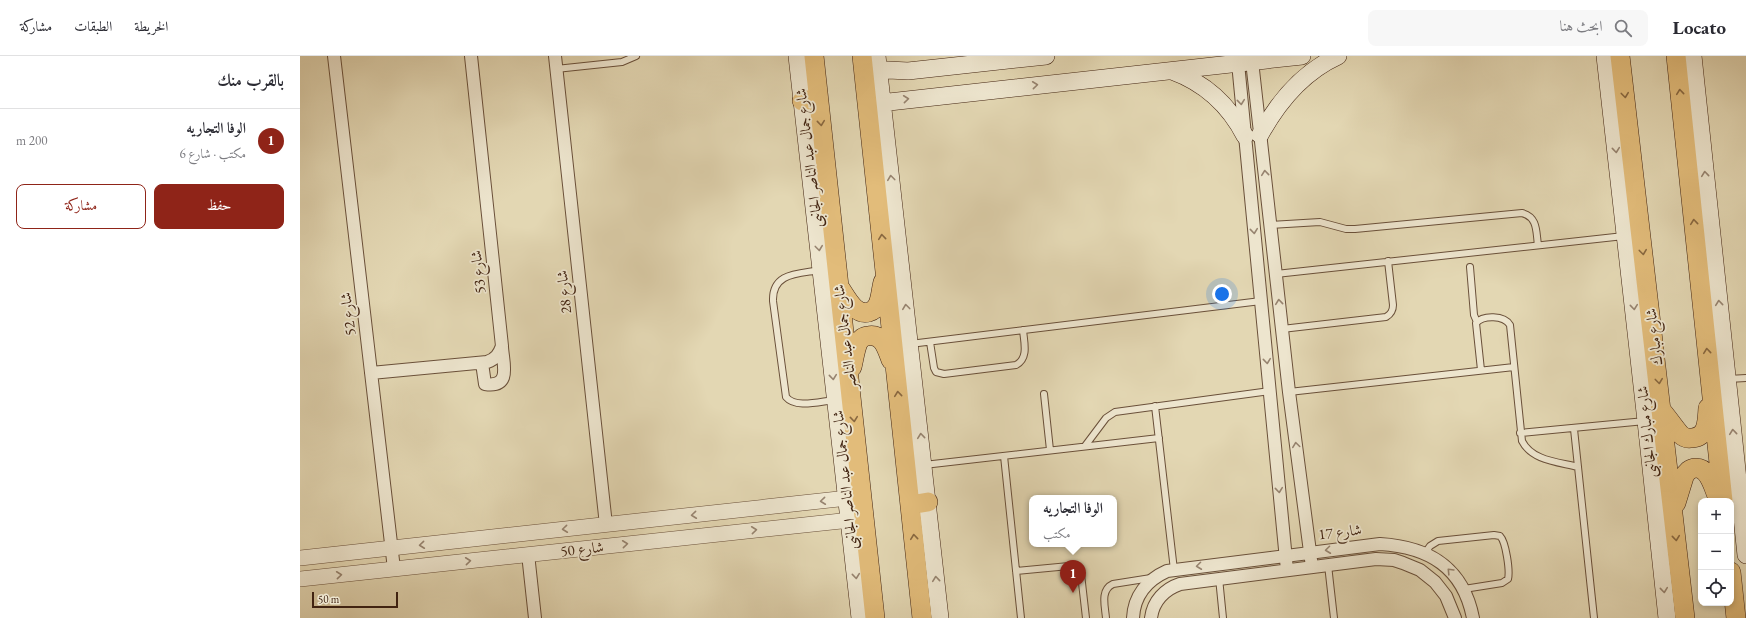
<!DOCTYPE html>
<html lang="ar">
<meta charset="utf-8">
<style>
:root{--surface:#fff;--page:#f7f7f7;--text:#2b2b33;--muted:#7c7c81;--line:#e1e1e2;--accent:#8f2418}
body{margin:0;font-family:"EB Garamond",Amiri,serif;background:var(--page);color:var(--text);direction:rtl}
.controls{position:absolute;right:12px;bottom:12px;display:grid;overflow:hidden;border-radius:8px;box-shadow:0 2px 6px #0003}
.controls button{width:36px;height:36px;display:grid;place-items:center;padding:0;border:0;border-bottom:1px solid var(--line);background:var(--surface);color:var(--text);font:20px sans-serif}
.scale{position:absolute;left:12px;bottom:10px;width:86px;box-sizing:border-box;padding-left:4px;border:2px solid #412311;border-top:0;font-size:11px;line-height:14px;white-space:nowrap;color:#412311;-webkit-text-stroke:3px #ede5ce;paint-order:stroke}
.you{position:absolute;left:922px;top:238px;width:14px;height:14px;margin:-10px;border:3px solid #fff;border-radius:50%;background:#1a73e8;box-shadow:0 0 0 6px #1a73e833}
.badge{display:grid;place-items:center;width:26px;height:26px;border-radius:50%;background:var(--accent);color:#fff;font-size:13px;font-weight:700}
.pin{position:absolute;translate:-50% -33px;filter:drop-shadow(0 1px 2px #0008)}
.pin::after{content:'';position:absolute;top:21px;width:14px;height:12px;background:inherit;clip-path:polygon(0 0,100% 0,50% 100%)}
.popup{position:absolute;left:729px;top:439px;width:88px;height:52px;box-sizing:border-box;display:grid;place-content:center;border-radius:8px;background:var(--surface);filter:drop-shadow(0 1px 3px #0005);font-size:13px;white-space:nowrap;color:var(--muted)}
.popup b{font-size:15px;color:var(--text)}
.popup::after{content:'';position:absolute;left:50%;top:100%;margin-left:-8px;border:8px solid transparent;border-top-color:var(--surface)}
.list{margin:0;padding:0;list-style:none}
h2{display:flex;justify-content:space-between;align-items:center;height:52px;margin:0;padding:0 16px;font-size:17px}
h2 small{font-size:13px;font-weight:400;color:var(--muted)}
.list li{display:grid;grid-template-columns:26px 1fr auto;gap:12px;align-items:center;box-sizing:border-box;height:64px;padding:0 16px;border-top:1px solid var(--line)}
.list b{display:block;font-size:15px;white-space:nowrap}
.list p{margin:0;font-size:13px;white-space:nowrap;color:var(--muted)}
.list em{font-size:13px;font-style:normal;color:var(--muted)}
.actions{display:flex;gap:8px;padding:12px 16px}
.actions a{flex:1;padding:9px 0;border:1px solid var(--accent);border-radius:8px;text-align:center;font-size:14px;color:var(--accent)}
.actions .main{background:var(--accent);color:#fff}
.icon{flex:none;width:22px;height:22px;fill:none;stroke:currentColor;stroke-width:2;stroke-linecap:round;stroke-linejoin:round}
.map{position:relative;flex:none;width:1446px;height:562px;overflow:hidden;direction:ltr}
header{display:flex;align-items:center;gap:24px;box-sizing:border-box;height:56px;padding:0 20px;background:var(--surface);border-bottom:1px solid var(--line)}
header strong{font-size:19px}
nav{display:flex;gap:22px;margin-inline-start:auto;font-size:14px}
.search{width:280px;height:36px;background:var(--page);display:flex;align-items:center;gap:10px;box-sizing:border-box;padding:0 14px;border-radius:8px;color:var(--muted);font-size:15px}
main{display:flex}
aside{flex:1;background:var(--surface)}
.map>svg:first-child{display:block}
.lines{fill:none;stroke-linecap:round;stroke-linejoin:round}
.service-casing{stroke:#6a503a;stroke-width:8}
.minor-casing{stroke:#6a503a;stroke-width:14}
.tertiary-casing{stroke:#6a503a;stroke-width:16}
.secondary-casing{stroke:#412311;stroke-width:18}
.primary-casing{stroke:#412311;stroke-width:20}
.service{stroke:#ede5ce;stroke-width:6}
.minor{stroke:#ede5ce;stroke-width:12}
.tertiary{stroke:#ede5ce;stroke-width:15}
.secondary{stroke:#ede5ce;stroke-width:17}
.primary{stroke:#e2bc7a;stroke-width:19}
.oneway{stroke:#978470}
.oneway2{stroke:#896840}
.labels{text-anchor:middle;stroke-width:3.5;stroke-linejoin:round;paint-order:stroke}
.street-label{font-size:15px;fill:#412311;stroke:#ede5ce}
</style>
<header>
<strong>Locato</strong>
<div class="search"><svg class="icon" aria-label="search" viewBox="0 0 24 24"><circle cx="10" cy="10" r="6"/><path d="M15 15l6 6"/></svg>ابحث هنا</div>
<nav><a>الخريطة</a><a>الطبقات</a><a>مشاركة</a></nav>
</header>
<main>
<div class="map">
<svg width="1446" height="562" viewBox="0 0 1446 562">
<rect width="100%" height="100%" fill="#e3d7b3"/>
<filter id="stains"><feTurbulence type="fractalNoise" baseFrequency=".005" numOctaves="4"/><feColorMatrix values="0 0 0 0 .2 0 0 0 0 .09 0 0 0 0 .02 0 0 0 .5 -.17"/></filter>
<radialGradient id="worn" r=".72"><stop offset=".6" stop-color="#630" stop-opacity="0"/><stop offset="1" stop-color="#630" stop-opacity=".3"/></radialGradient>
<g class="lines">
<!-- service casing -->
<g class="service-casing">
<path id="service" d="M 256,13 L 322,6 L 336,0
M 970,169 L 1020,166 L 1046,173 L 1055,173 L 1222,157 C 1238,161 1236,176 1238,189
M 1170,211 L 1174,259 L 1177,266
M 520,214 C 499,218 472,216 473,245 L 486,341 C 496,353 521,345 535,344
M 976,218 L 1324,180
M 982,273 L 1086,261 C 1091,258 1093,255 1093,249 L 1088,205
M 630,286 L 634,312 L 636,316 L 644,318 L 716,309 C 729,302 724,286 723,274
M 610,288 L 961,245
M 1181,314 L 1176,267 C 1183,259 1204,259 1210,269 L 1222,385 C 1232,405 1259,406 1278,411
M 1428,323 L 1446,322
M 989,336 L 1214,311
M 744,338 L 750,394
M 855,350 L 874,514
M 1274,373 L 1294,562
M 1220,377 L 1345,365
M 785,390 L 806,362 L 815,356 L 970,335
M 704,400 L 721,562
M 624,409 L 859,382
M 1125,497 L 1130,490 L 1138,485 L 1194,479 L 1200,480 C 1206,486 1210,515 1208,523 L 1202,527 L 1164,533
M 1028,509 L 1034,562
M 716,515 L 769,510 L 776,512 L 781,518 L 786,562
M 919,522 L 923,562
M 806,562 C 805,550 800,534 813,528 L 851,522"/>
</g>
<!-- minor casing -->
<g class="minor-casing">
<path id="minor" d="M 34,0 L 94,513
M 255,0 L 306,469
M 952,5 L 989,336 L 1012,511
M 938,7 L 987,514
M 182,307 L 185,328 C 212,332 203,308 202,291
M 71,317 L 187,306 C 196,303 199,298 202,290 L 171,0
M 228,498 L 235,562
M 833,562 C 834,540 847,524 867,515 L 1080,488 C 1129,491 1163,511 1173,562
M 851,562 C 853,545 865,533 880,528 L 1076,503 L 1094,504 L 1103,507 L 1120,514 L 1135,526 L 1146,540 L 1155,562"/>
</g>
<!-- tertiary casing -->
<g class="tertiary-casing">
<path id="tertiary" d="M 0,502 L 557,441
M 0,523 L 560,463"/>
</g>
<!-- secondary casing -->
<g class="secondary-casing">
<path id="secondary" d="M 497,0 L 560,562
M 577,0 L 640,562
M 1305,0 L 1346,365 L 1367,562
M 1393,0 L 1446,499
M 569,13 L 608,15 L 746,0
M 872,15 C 905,27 929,49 945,80
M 571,48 L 1002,0
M 960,79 C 978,46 1003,16 1038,0"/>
</g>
<!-- primary casing -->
<g class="primary-casing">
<path id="primary" d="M 514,0 L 575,562
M 562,0 L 622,562
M 1320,0 L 1385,562
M 1376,0 L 1423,445
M 502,45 L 518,42
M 540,232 C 547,242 555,260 569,256 C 573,255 576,252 578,248 C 581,241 581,233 583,226
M 552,311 C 554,303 555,294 558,287 C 560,283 564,280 568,280 C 583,277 587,294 591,304
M 1362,355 C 1368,362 1374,371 1380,378 C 1383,381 1387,383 1392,382 C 1408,381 1407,364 1408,352
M 1376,447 L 1384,421 C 1386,416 1390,412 1396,412 C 1410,412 1413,432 1418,442
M 610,449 L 628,446
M 1431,516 L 1436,562"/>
</g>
<!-- service -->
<use href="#service" class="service"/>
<!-- minor -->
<use href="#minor" class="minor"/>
<!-- tertiary -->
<use href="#tertiary" class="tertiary"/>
<!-- secondary -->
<use href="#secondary" class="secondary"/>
<!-- primary -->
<use href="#primary" class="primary"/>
</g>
<!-- one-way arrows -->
<defs><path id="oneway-chevron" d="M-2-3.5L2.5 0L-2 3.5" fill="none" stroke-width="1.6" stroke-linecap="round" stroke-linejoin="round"/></defs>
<g class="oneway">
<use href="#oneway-chevron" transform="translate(735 29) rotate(-6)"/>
<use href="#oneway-chevron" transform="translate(606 43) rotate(-6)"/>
<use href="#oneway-chevron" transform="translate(941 46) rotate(84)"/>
<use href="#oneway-chevron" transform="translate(1316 94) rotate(84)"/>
<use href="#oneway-chevron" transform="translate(965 117) rotate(-96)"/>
<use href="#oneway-chevron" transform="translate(1405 118) rotate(-96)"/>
<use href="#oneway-chevron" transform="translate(591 122) rotate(-97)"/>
<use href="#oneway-chevron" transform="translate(954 175) rotate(84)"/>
<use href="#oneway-chevron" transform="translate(519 192) rotate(83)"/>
<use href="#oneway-chevron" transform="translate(979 246) rotate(-96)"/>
<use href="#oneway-chevron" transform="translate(1419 247) rotate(-96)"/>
<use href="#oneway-chevron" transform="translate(606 251) rotate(-97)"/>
<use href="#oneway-chevron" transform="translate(1334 251) rotate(84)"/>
<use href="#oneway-chevron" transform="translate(967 305) rotate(84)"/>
<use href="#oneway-chevron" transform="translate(533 321) rotate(84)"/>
<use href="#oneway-chevron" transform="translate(1433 376) rotate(-96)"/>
<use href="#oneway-chevron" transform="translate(621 380) rotate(-96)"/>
<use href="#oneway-chevron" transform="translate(996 389) rotate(-98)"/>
<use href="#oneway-chevron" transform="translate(979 434) rotate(84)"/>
<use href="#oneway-chevron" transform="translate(523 445) rotate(174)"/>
<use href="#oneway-chevron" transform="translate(394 459) rotate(174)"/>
<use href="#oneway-chevron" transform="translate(265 473) rotate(174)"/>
<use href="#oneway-chevron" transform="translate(454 474) rotate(-6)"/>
<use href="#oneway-chevron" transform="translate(325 488) rotate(-6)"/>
<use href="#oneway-chevron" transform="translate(122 489) rotate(174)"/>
<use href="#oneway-chevron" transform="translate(1028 494) rotate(173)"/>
<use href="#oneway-chevron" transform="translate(168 505) rotate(-6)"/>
<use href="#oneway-chevron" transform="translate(899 510) rotate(173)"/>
<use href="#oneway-chevron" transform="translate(1150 515) rotate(-134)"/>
<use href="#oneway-chevron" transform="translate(39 519) rotate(-6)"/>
<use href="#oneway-chevron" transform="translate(556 520) rotate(84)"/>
<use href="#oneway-chevron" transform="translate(636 523) rotate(-96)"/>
<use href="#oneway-chevron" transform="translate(1364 534) rotate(84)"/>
</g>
<g class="oneway2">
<use href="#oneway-chevron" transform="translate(1380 36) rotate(-96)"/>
<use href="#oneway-chevron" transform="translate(1325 39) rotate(83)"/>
<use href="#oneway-chevron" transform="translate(521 67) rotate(84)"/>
<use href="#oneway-chevron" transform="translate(1394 166) rotate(-96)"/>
<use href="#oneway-chevron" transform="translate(582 181) rotate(-96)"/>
<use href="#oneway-chevron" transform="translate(1343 196) rotate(83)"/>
<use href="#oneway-chevron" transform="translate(1407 295) rotate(-96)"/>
<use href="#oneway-chevron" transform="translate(1359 325) rotate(83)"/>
<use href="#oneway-chevron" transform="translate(598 338) rotate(-96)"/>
<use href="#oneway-chevron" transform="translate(554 363) rotate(84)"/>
<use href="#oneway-chevron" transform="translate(614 481) rotate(-96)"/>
<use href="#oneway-chevron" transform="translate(1376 482) rotate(84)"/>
</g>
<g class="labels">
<!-- street labels -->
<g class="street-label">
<text transform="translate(509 102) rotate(-97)" y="5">شارع جمال عبد الناصر الجانبى</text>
<text transform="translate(178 216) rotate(-96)" y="5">شارع 53</text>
<text transform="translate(264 236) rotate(-96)" y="5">شارع 28</text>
<text transform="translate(48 258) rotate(-97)" y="5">شارع 52</text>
<text transform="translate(545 281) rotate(-97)" y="5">شارع جمال عبد الناصر</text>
<text transform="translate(1354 281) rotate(-97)" y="5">شارع مبارك</text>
<text transform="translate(1347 376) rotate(-96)" y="5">شارع مبارك الجانبى</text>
<text transform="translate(545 424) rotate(-96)" y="5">شارع جمال عبد الناصر الجانبى</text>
<text transform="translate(1040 476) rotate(-7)" y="5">شارع 17</text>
<text transform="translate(282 493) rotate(-6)" y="5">شارع 50</text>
</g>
</g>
<rect width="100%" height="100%" filter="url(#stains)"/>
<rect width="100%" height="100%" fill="url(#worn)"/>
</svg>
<div class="controls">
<button>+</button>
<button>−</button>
<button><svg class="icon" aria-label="locate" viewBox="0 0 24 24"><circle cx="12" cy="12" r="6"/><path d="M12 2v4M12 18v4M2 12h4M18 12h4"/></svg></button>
</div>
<div class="scale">50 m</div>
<div class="you"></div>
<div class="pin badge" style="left:773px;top:537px">1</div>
<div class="popup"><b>الوفا التجاريه</b>مكتب</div>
</div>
<aside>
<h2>بالقرب منك<small></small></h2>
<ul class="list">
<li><span class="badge">1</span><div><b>الوفا التجاريه</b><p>مكتب · شارع 6</p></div><em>200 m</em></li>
</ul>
<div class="actions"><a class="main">حفظ</a><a>مشاركة</a></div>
</aside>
</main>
